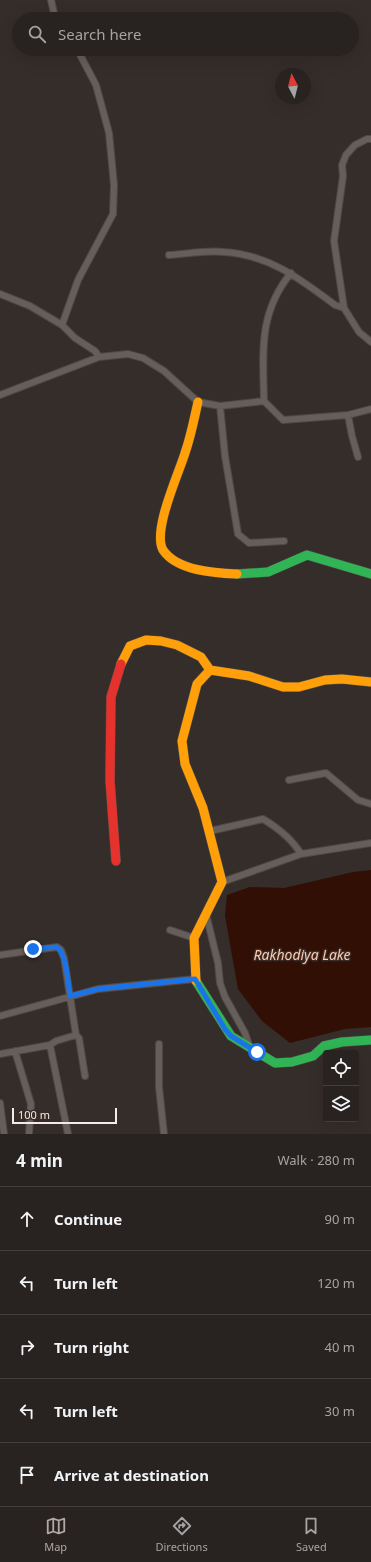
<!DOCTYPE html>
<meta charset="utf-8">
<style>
:root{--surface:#282220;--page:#342f2d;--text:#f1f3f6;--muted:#a5a4a5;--line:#443f3e;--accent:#b1a8a5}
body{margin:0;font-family:"Noto Sans",sans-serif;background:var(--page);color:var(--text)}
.controls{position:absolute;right:12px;bottom:12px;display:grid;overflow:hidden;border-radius:4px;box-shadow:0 4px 16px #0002}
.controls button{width:36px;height:36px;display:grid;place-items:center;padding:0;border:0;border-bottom:1px solid var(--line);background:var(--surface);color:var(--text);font:20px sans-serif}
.compass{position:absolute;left:275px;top:68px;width:36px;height:36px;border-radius:50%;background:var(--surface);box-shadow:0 4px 16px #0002;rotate:353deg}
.scale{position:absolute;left:12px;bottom:10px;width:105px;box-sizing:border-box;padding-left:4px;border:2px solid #f4ebe7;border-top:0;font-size:11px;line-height:14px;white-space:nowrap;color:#f4ebe7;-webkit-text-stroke:3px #392b25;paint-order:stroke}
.stop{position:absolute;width:12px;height:12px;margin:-9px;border:3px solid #1a73e8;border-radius:50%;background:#fff}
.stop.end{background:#1a73e8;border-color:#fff;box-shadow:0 1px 4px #0008}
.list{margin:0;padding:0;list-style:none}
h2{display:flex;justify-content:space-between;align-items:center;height:52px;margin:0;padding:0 16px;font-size:17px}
h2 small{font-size:13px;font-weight:400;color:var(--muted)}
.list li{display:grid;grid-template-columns:26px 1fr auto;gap:12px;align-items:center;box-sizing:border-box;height:64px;padding:0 16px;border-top:1px solid var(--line)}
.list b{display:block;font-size:15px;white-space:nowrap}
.list em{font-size:13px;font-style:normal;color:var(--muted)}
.icon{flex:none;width:22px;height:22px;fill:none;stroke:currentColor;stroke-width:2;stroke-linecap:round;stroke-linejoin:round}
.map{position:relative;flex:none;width:371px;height:1134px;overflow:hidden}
.search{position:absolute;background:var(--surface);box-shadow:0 4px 16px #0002;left:12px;right:12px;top:12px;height:44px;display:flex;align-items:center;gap:10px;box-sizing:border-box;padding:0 14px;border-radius:22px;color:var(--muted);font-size:15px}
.sheet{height:372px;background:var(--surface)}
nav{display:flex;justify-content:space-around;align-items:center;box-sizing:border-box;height:56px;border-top:1px solid var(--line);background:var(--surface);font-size:11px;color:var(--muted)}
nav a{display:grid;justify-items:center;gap:2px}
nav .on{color:var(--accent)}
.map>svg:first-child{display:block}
.water{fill:#310f04}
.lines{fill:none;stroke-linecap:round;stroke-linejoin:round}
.street-casing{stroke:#4f4946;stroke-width:8}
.fast-casing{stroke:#4f4946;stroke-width:10}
.slow-casing{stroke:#4f4946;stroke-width:10}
.jam-casing{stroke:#4f4946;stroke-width:10}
.street{stroke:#655e5b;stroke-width:6}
.fast{stroke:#30b455;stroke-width:9}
.slow{stroke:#ff9f0a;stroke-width:9}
.jam{stroke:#e5322d;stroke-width:9}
.route{stroke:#1a73e8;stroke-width:5}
.labels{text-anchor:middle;stroke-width:3;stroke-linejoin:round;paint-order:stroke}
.water-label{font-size:14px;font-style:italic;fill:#fecab2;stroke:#392b25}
</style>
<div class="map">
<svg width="371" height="1134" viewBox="0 0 371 1134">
<rect width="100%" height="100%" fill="#352d2a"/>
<!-- water -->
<path class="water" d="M 371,870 L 371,1027 L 345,1029 L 290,1043 L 262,1021 L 238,989 L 225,916 L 227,895 L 250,887 L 284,888 L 353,872 Z"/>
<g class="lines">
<!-- street casing -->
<g class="street-casing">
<path id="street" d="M 51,0 L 54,13 L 58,19
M 371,139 L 367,139 L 355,145 L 346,155 L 342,165 L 343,176 L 334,241 L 344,308 L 359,332 L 371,342
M 169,255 C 187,254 206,250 224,252 C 270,255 300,279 335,305 L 344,308
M 291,273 C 258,313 263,353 264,401 L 283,420 L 348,415 L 371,409
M 0,294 L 30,306 L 62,325 L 75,338 L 95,351 L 99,357
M 62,325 L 78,280 L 113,214 L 114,185 L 109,133 L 96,85 L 77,49
M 0,395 L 99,357 L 128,354 L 143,358 L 164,371 L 198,402 L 220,406 L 264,401
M 220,406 L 225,456 L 238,534 L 249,543 L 284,541
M 348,415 L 352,436 L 358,457
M 289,780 L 326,773 L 358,800 L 371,804
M 210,831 L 263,819 C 278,828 292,839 301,854
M 222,882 L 301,854 L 371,843
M 206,914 L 218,963 L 220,983 L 225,997 L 245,1033 L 250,1048
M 170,930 L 194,938
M 0,955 L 57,947 L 61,950 L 64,958 L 76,1035 L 79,1038 L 85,1076
M 0,1016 L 98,989 L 195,979
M 159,1044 L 159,1087 L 164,1134
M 50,1045 L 68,1134
M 15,1051 L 31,1104 L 29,1134
M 0,1054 L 50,1045 L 56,1041 L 76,1035
M 0,1103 L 4,1134"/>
</g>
<!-- fast casing -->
<g class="fast-casing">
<path id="fast" d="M 237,574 L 268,572 L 307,555 L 371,574
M 196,981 L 231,1036 L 275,1063 L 292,1062 L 313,1056 L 324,1046 L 342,1042 L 371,1040"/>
</g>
<!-- slow casing -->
<g class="slow-casing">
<path id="slow" d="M 198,402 C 194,419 191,436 185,453 C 179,473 152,531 163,550 C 177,571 215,573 237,574
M 121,664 L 130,646 L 146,640 L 161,641 L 177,645 L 201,657 L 210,670 L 249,676 L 283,687 L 299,687 L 325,680 L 342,679 L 371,682
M 196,981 L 194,938 L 222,882 L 203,808 L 185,764 L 182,741 L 197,684 L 210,670"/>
</g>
<!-- jam casing -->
<g class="jam-casing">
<path id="jam" d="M 116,861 L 110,781 L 111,697 L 121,664"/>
</g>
<!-- street -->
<use href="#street" class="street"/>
<!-- fast -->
<use href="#fast" class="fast"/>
<!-- slow -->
<use href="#slow" class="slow"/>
<!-- jam -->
<use href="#jam" class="jam"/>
</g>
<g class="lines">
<!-- route -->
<path class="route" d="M 33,949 L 57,947 C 67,955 68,983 70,996 L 98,989 L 195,979 L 225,1029 L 231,1036 L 257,1052"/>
</g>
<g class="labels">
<!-- water labels -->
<g class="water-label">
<text x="302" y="960">Rakhodiya Lake</text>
</g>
</g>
</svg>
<div class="controls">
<button><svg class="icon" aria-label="locate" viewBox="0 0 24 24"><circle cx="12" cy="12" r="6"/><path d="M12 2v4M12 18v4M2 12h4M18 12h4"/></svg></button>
<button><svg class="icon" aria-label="layers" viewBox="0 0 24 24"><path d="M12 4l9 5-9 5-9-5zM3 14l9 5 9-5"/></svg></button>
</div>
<svg class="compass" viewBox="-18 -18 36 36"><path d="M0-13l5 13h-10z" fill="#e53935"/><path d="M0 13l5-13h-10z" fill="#a5a4a5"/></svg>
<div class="scale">100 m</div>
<div class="stop" style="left:257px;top:1052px"></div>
<div class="stop end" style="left:33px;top:949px"></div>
<div class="search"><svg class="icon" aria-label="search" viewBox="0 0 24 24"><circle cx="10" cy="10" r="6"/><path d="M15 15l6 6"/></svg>Search here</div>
</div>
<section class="sheet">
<h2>4 min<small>Walk · 280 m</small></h2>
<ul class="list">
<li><svg class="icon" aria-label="ahead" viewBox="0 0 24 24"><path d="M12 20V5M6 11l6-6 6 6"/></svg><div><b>Continue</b></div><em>90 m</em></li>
<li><svg class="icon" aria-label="left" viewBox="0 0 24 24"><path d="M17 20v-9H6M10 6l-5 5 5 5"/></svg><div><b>Turn left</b></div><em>120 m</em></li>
<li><svg class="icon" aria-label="right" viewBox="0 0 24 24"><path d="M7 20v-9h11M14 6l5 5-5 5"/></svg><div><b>Turn right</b></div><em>40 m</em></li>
<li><svg class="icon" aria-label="left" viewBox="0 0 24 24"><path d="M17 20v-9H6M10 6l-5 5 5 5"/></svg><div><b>Turn left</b></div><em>30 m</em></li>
<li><svg class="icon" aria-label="arrive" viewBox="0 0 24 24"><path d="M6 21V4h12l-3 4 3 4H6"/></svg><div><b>Arrive at destination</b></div></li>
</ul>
</section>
<nav>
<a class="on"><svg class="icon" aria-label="map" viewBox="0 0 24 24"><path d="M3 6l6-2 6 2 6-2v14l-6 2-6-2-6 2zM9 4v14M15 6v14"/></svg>Map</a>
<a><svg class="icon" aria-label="directions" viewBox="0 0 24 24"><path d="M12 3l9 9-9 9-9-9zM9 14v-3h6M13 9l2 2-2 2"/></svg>Directions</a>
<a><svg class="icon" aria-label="saved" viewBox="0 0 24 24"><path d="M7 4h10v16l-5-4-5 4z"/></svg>Saved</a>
</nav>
